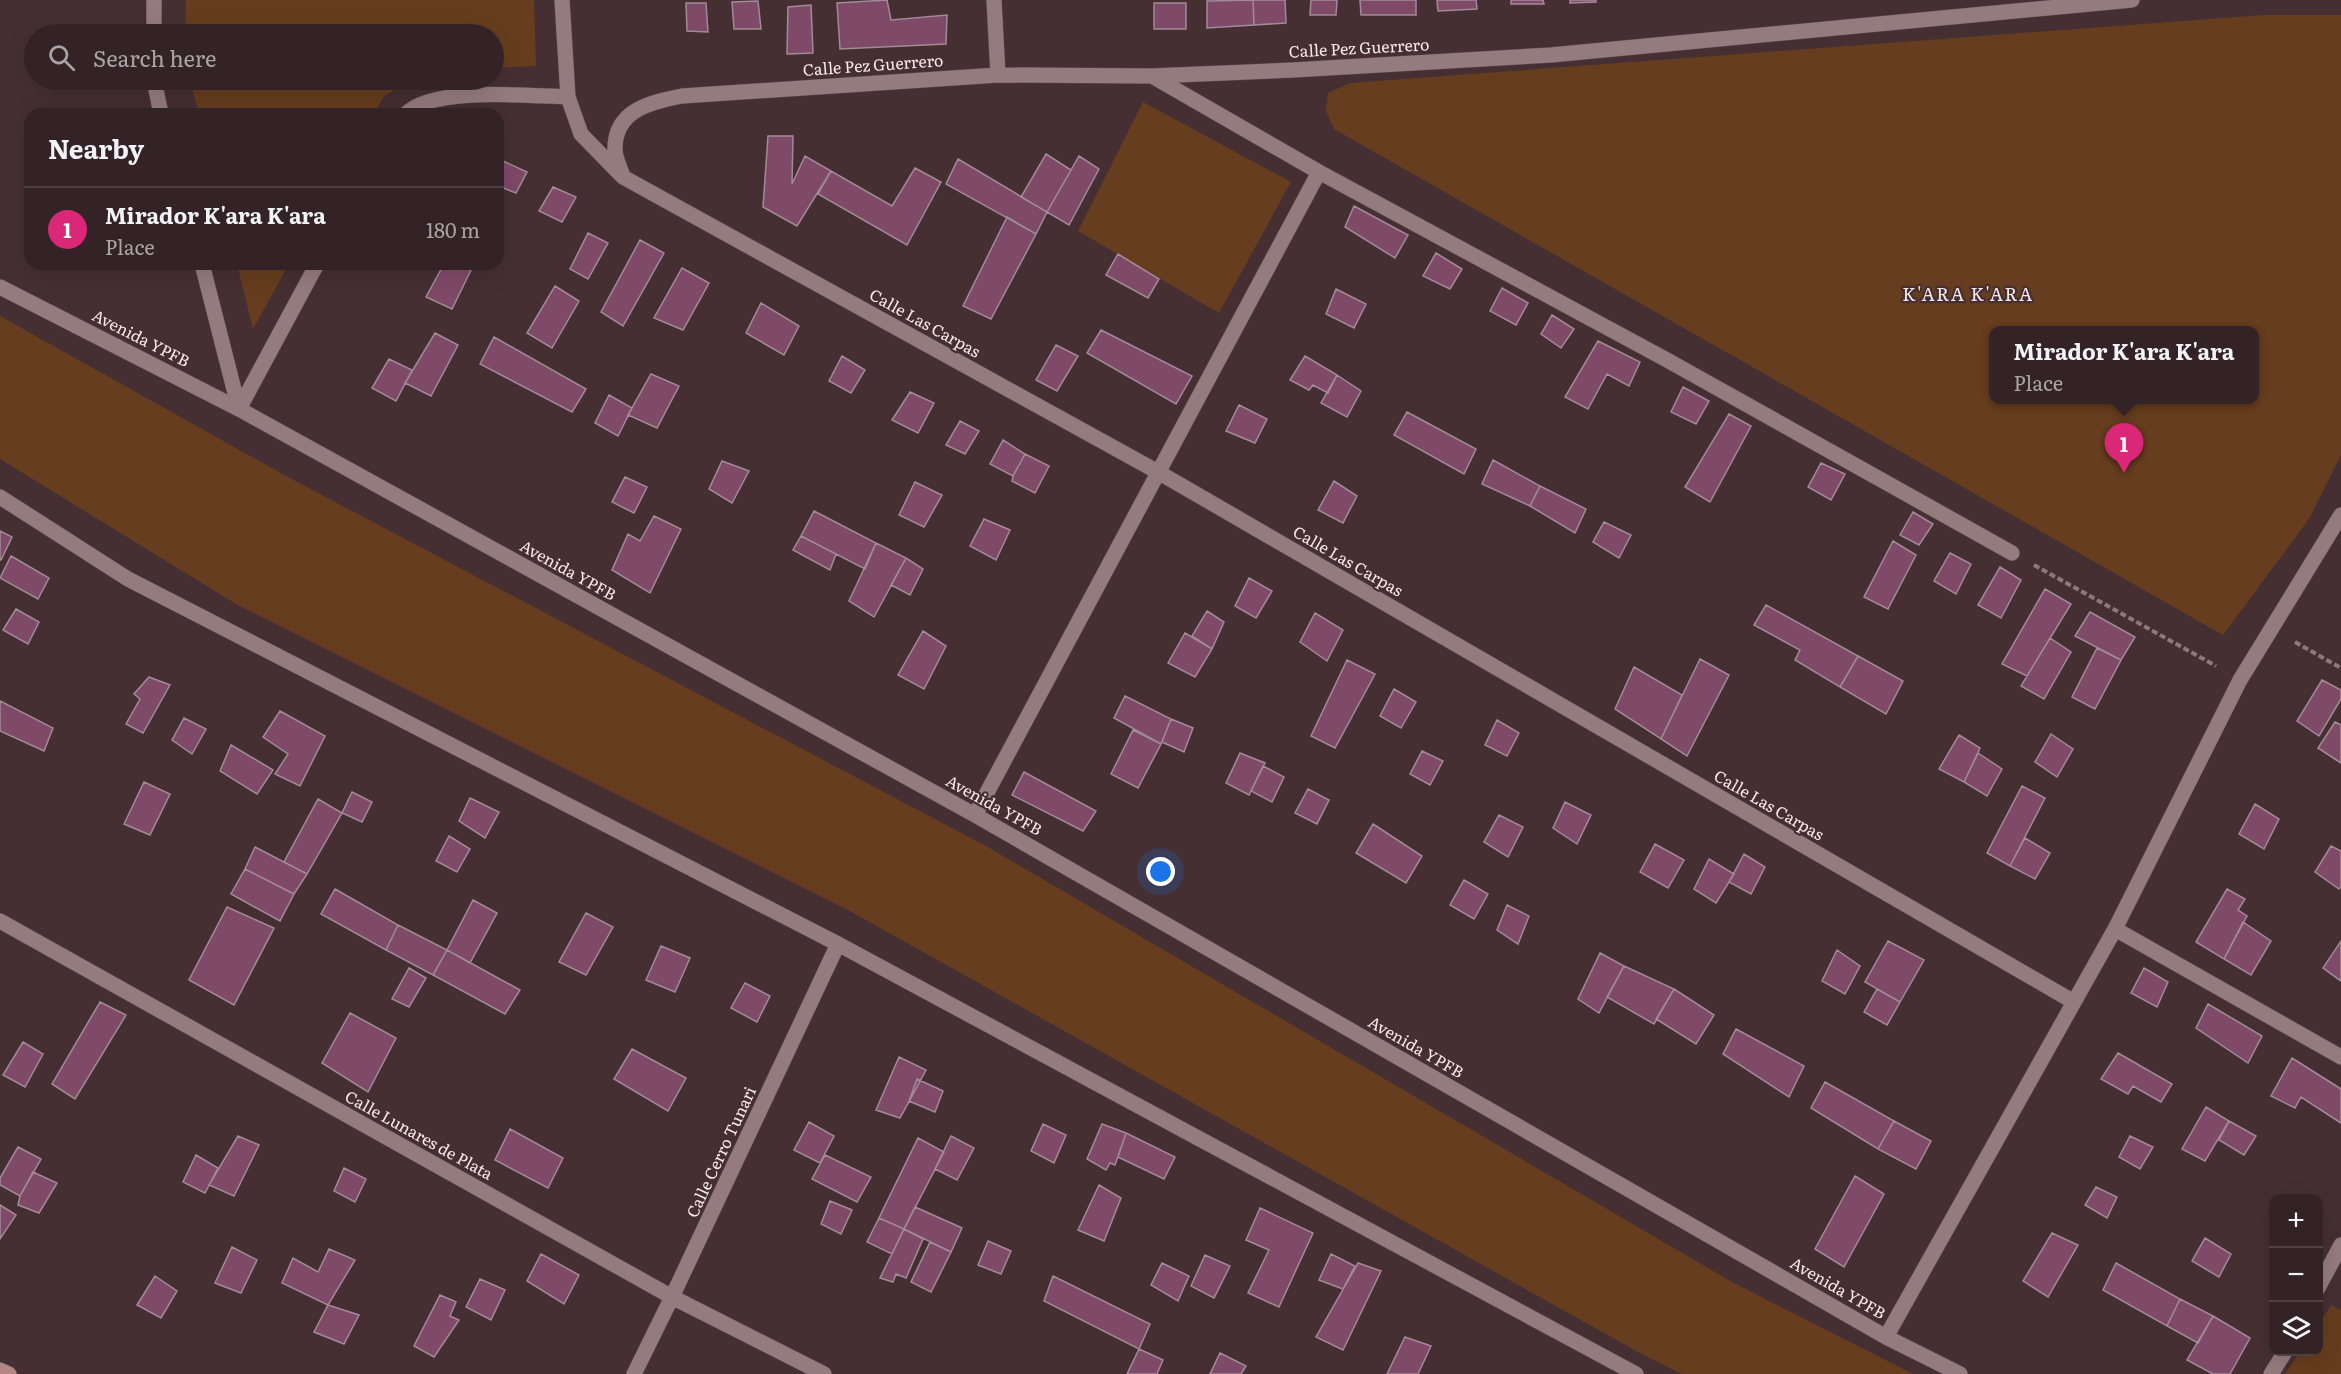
<!DOCTYPE html>
<meta charset="utf-8">
<style>
:root{--surface:#342326;--page:#3f2f32;--text:#f1f3f6;--muted:#a9a4a7;--line:#4e4043;--accent:#db2777}
body{margin:0;font-family:Literata,serif;background:var(--page);color:var(--text)}
.controls{position:absolute;right:18px;bottom:18px;display:grid;overflow:hidden;border-radius:12px;box-shadow:0 6px 24px #0002}
.controls button{width:54px;height:54px;display:grid;place-items:center;padding:0;border:0;border-bottom:2px solid var(--line);background:var(--surface);color:var(--text);font:30px sans-serif}
.you{position:absolute;left:1161px;top:872px;width:21px;height:21px;margin:-15px;border:4px solid #fff;border-radius:50%;background:#1a73e8;box-shadow:0 0 0 9px #1a73e833}
.badge{display:grid;place-items:center;width:39px;height:39px;border-radius:50%;background:var(--accent);color:#fff;font-size:20px;font-weight:700}
.pin{position:absolute;translate:-50% -50px;filter:drop-shadow(0 2px 3px #0008)}
.pin::after{content:'';position:absolute;top:32px;width:21px;height:18px;background:inherit;clip-path:polygon(0 0,100% 0,50% 100%)}
.popup{position:absolute;left:1989px;top:326px;width:270px;height:78px;box-sizing:border-box;display:grid;place-content:center;border-radius:12px;background:var(--surface);filter:drop-shadow(0 2px 4px #0005);font-size:20px;white-space:nowrap;color:var(--muted)}
.popup b{font-size:22px;color:var(--text)}
.popup::after{content:'';position:absolute;left:50%;top:100%;margin-left:-12px;border:12px solid transparent;border-top-color:var(--surface)}
.list{margin:0;padding:0;list-style:none}
h2{display:flex;justify-content:space-between;align-items:center;height:78px;margin:0;padding:0 24px;font-size:26px}
h2 small{font-size:20px;font-weight:400;color:var(--muted)}
.list li{display:grid;grid-template-columns:39px 1fr auto;gap:18px;align-items:center;box-sizing:border-box;height:84px;padding:0 24px;border-top:2px solid var(--line)}
.list b{display:block;font-size:22px;white-space:nowrap}
.list p{margin:0;font-size:20px;white-space:nowrap;color:var(--muted)}
.list em{font-size:20px;font-style:normal;color:var(--muted)}
.icon{flex:none;width:33px;height:33px;fill:none;stroke:currentColor;stroke-width:2;stroke-linecap:round;stroke-linejoin:round}
.map{position:relative;flex:none;width:2341px;height:1374px;overflow:hidden}
.search{position:absolute;background:var(--surface);box-shadow:0 6px 24px #0002;left:24px;top:24px;width:480px;height:66px;display:flex;align-items:center;gap:15px;box-sizing:border-box;padding:0 21px;border-radius:33px;color:var(--muted);font-size:22px}
.panel{position:absolute;background:var(--surface);box-shadow:0 6px 24px #0002;left:24px;top:108px;width:480px;height:162px;border-radius:18px}
.map>svg:first-child{display:block}
.green{fill:#663d1e;fill-rule:evenodd}
.building{fill:#7f4968;stroke:#a28b97;stroke-width:1.5}
.lines{fill:none;stroke-linecap:round;stroke-linejoin:round}
.street-casing{stroke:#604d51;stroke-width:16}
.secondary-casing{stroke:#604d51;stroke-width:16}
.path{stroke:#8c797c;stroke-width:4;stroke-dasharray:6 3;stroke-linecap:butt}
.street{stroke:#957b7e;stroke-width:15}
.secondary{stroke:#b28683;stroke-width:15}
.labels{text-anchor:middle;stroke-width:4.5;stroke-linejoin:round;paint-order:stroke}
.street-label{font-size:16px;fill:#f7e8ea;stroke:#452f33}
.neighbourhood-label{font-size:18px;letter-spacing:1.5px;fill:#f7e8ea;stroke:#452f33}
</style>
<div class="map">
<svg width="2341" height="1374" viewBox="0 0 2341 1374">
<rect width="100%" height="100%" fill="#452f33"/>
<!-- green -->
<path class="green" d="M 186,0 L 534,0 L 536,66 L 494,68 L 494,34 L 185,34 Z
M 2264,15 L 2341,15 L 2341,455 L 2309,519 L 2223,635 L 1334,129 L 1326,111 L 1328,93 L 1350,83 ZM 1994,330 L 2254,330 L 2254,400 L 1994,400 Z
M 190,80 L 413,80 L 384,96 L 374,114 L 199,114 Z
M 1143,102 L 1291,182 L 1219,313 L 1078,231 Z
M 237,264 L 289,264 L 253,329 Z
M 0,316 L 286,476 L 986,846 L 1732,1282 L 1913,1374 L 1682,1374 L 1647,1357 L 848,910 L 236,604 L 0,459 Z
M 2331,1305 L 2341,1310 L 2341,1374 L 2285,1374 L 2300,1352 L 2318,1352 L 2319,1324 Z"/>
<!-- building -->
<path class="building" d="M 887,0 L 891,20 L 947,15 L 946,44 L 840,49 L 837,3 Z
M 1253,0 L 1285,0 L 1286,23 L 1254,25 Z
M 1253,0 L 1254,25 L 1207,28 L 1207,1 Z
M 1311,0 L 1337,0 L 1336,15 L 1310,15 Z
M 1360,0 L 1416,0 L 1416,15 L 1361,15 Z
M 1437,0 L 1476,0 L 1477,9 L 1438,11 Z
M 1511,0 L 1543,0 L 1544,4 L 1511,4 Z
M 1570,0 L 1596,0 L 1596,2 L 1570,3 Z
M 758,1 L 761,29 L 734,29 L 732,2 Z
M 686,3 L 706,3 L 708,32 L 687,31 Z
M 1154,3 L 1186,3 L 1186,29 L 1154,29 Z
M 811,5 L 813,53 L 787,54 L 788,7 Z
M 768,136 L 793,136 L 792,184 L 805,156 L 831,171 L 797,226 L 763,207 Z
M 1046,154 L 1071,170 L 1047,212 L 1021,197 Z
M 1079,156 L 1099,169 L 1069,225 L 1047,212 Z
M 958,159 L 1047,212 L 1036,234 L 946,184 Z
M 503,161 L 527,172 L 516,193 L 498,186 L 498,170 Z
M 915,168 L 941,182 L 907,245 L 818,194 L 831,171 L 892,206 Z
M 553,187 L 576,197 L 562,222 L 539,211 Z
M 1354,206 L 1408,235 L 1395,258 L 1345,227 Z
M 1007,217 L 1036,234 L 991,319 L 963,306 Z
M 588,233 L 608,243 L 588,279 L 570,269 Z
M 640,240 L 664,253 L 623,326 L 601,312 Z
M 1436,253 L 1462,269 L 1450,289 L 1423,276 Z
M 1118,254 L 1159,279 L 1148,298 L 1106,275 Z
M 444,264 L 474,264 L 452,309 L 426,297 Z
M 682,268 L 709,283 L 683,330 L 654,318 Z
M 555,286 L 579,301 L 552,348 L 527,333 Z
M 1502,288 L 1528,303 L 1516,325 L 1490,311 Z
M 1336,289 L 1366,304 L 1354,328 L 1326,314 Z
M 761,303 L 799,326 L 784,355 L 746,333 Z
M 1552,315 L 1574,329 L 1561,348 L 1541,334 Z
M 1101,330 L 1192,376 L 1176,404 L 1087,353 Z
M 435,333 L 458,345 L 431,396 L 405,383 Z
M 494,337 L 586,389 L 572,412 L 480,364 Z
M 1598,341 L 1640,362 L 1629,386 L 1607,374 L 1588,409 L 1565,397 Z
M 1056,345 L 1078,356 L 1057,391 L 1036,380 Z
M 842,356 L 865,370 L 851,393 L 829,381 Z
M 1305,356 L 1337,375 L 1328,393 L 1313,385 L 1309,390 L 1290,380 Z
M 389,359 L 412,370 L 396,401 L 372,388 Z
M 651,374 L 679,386 L 657,428 L 628,415 Z
M 1337,375 L 1361,391 L 1347,417 L 1321,403 Z
M 1683,387 L 1709,401 L 1696,424 L 1671,412 Z
M 910,392 L 934,403 L 918,433 L 892,420 Z
M 609,395 L 632,408 L 618,436 L 595,423 Z
M 1239,405 L 1267,419 L 1255,443 L 1226,431 Z
M 1407,412 L 1476,449 L 1464,474 L 1394,435 Z
M 1729,414 L 1751,426 L 1710,502 L 1685,487 Z
M 960,421 L 979,431 L 965,454 L 946,445 Z
M 1003,440 L 1025,454 L 1013,476 L 990,464 Z
M 1025,454 L 1049,466 L 1035,493 L 1012,481 L 1013,476 Z
M 1493,460 L 1540,486 L 1530,506 L 1482,484 Z
M 722,461 L 749,471 L 732,503 L 709,489 Z
M 1821,463 L 1845,474 L 1831,500 L 1808,487 Z
M 625,477 L 647,487 L 634,513 L 612,502 Z
M 1334,481 L 1357,496 L 1343,523 L 1318,510 Z
M 915,482 L 942,495 L 924,527 L 899,515 Z
M 1540,486 L 1586,509 L 1575,533 L 1530,506 Z
M 814,511 L 876,543 L 865,569 L 801,536 Z
M 1913,512 L 1933,524 L 1919,545 L 1900,535 Z
M 654,516 L 681,529 L 650,593 L 612,570 L 628,534 L 640,541 Z
M 984,519 L 1010,530 L 996,560 L 970,546 Z
M 1604,522 L 1631,535 L 1619,558 L 1593,542 Z
M 0,531 L 12,537 L 1,560 L 0,560 Z
M 801,536 L 836,554 L 830,570 L 793,550 Z
M 1893,541 L 1916,555 L 1888,609 L 1864,597 Z
M 876,543 L 906,558 L 874,617 L 849,601 Z
M 1950,553 L 1971,564 L 1956,594 L 1934,581 Z
M 11,556 L 49,578 L 38,599 L 0,578 Z
M 906,558 L 923,569 L 910,595 L 891,585 Z
M 2000,567 L 2021,580 L 2001,618 L 1978,605 Z
M 1249,578 L 1272,591 L 1256,618 L 1235,606 Z
M 2045,589 L 2071,604 L 2027,676 L 2002,664 Z
M 1766,605 L 1858,656 L 1840,687 L 1795,660 L 1800,650 L 1754,625 Z
M 16,609 L 39,622 L 28,644 L 3,630 Z
M 1207,611 L 1224,622 L 1212,649 L 1192,636 Z
M 2090,612 L 2135,637 L 2121,660 L 2075,636 Z
M 1315,613 L 1343,630 L 1327,661 L 1300,642 Z
M 923,631 L 946,646 L 924,689 L 898,675 Z
M 1185,633 L 1212,649 L 1195,677 L 1168,663 Z
M 2050,638 L 2071,652 L 2044,699 L 2021,686 Z
M 2097,648 L 2121,660 L 2095,709 L 2072,697 Z
M 1858,656 L 1903,681 L 1886,714 L 1840,687 Z
M 1700,659 L 1729,675 L 1687,756 L 1661,739 Z
M 1347,660 L 1375,674 L 1335,748 L 1311,736 Z
M 1634,667 L 1682,695 L 1661,739 L 1615,709 Z
M 149,677 L 170,685 L 143,733 L 126,724 L 140,699 L 134,694 Z
M 2322,680 L 2341,690 L 2341,699 L 2319,736 L 2297,721 Z
M 1394,689 L 1416,702 L 1401,728 L 1380,716 Z
M 1125,696 L 1171,719 L 1161,744 L 1114,718 Z
M 0,701 L 53,728 L 44,751 L 0,731 Z
M 280,711 L 325,736 L 300,786 L 275,774 L 288,754 L 263,737 Z
M 184,718 L 206,729 L 192,754 L 172,740 Z
M 1171,719 L 1193,728 L 1184,752 L 1162,742 Z
M 1497,720 L 1519,733 L 1507,756 L 1485,745 Z
M 2335,722 L 2341,725 L 2341,763 L 2318,748 Z
M 1133,730 L 1161,744 L 1138,788 L 1111,774 Z
M 2051,734 L 2073,749 L 2057,777 L 2035,762 Z
M 1959,735 L 1980,748 L 1964,782 L 1939,769 Z
M 231,745 L 273,770 L 257,794 L 220,771 Z
M 1422,751 L 1443,761 L 1430,785 L 1410,774 Z
M 1240,753 L 1265,763 L 1249,795 L 1226,783 Z
M 1978,753 L 2002,769 L 1987,796 L 1964,782 Z
M 1263,766 L 1284,777 L 1272,802 L 1251,791 Z
M 1024,772 L 1096,811 L 1083,831 L 1012,795 Z
M 144,782 L 170,794 L 150,835 L 124,824 Z
M 2022,786 L 2045,798 L 2010,866 L 1987,853 Z
M 1308,789 L 1329,800 L 1317,824 L 1295,813 Z
M 352,792 L 372,802 L 362,822 L 342,813 Z
M 470,798 L 499,812 L 485,838 L 459,821 Z
M 318,799 L 342,813 L 307,874 L 284,862 Z
M 1565,802 L 1591,815 L 1577,844 L 1553,828 Z
M 2255,804 L 2279,819 L 2264,849 L 2239,834 Z
M 1499,815 L 1523,827 L 1508,857 L 1484,842 Z
M 1373,824 L 1422,856 L 1406,883 L 1356,853 Z
M 449,836 L 470,849 L 457,872 L 436,861 Z
M 2025,838 L 2050,853 L 2035,879 L 2010,866 Z
M 1655,844 L 1684,860 L 1668,888 L 1640,872 Z
M 2331,846 L 2341,851 L 2341,886 L 2339,889 L 2315,872 Z
M 255,847 L 307,874 L 294,894 L 245,869 Z
M 1744,854 L 1765,867 L 1751,894 L 1729,882 Z
M 1709,859 L 1734,874 L 1716,903 L 1694,889 Z
M 245,869 L 294,894 L 280,921 L 231,894 Z
M 1464,880 L 1488,894 L 1474,919 L 1450,905 Z
M 335,889 L 398,925 L 386,950 L 321,914 Z
M 2227,889 L 2245,899 L 2238,910 L 2247,916 L 2224,959 L 2196,942 Z
M 473,900 L 497,913 L 470,963 L 447,950 Z
M 1507,905 L 1529,916 L 1518,944 L 1497,930 Z
M 227,907 L 274,928 L 234,1005 L 189,980 Z
M 586,913 L 613,927 L 586,975 L 559,962 Z
M 2243,922 L 2271,941 L 2251,975 L 2224,959 Z
M 398,925 L 447,950 L 433,975 L 386,950 Z
M 1888,941 L 1924,960 L 1900,1002 L 1865,982 Z
M 2341,941 L 2341,981 L 2323,968 Z
M 661,946 L 690,958 L 675,992 L 646,980 Z
M 447,950 L 520,990 L 505,1014 L 433,975 Z
M 1837,950 L 1860,966 L 1845,994 L 1822,981 Z
M 1600,953 L 1624,966 L 1599,1013 L 1578,999 Z
M 1624,966 L 1674,989 L 1654,1024 L 1607,997 Z
M 409,968 L 426,978 L 409,1007 L 392,999 Z
M 2144,968 L 2168,982 L 2157,1007 L 2131,993 Z
M 745,983 L 770,996 L 757,1022 L 731,1008 Z
M 1674,989 L 1714,1015 L 1696,1044 L 1656,1019 Z
M 1877,989 L 1900,1002 L 1887,1025 L 1864,1012 Z
M 100,1002 L 126,1015 L 75,1099 L 52,1084 Z
M 2208,1004 L 2262,1036 L 2248,1063 L 2196,1028 Z
M 350,1013 L 396,1038 L 368,1092 L 322,1063 Z
M 1736,1029 L 1804,1066 L 1789,1097 L 1723,1054 Z
M 23,1042 L 43,1054 L 25,1087 L 3,1075 Z
M 632,1049 L 686,1078 L 668,1111 L 614,1079 Z
M 2118,1053 L 2172,1084 L 2161,1102 L 2133,1086 L 2128,1094 L 2101,1079 Z
M 899,1057 L 926,1070 L 900,1118 L 876,1110 Z
M 2292,1058 L 2341,1089 L 2341,1123 L 2301,1097 L 2295,1108 L 2271,1096 Z
M 917,1079 L 943,1091 L 935,1112 L 909,1101 Z
M 1825,1082 L 1894,1121 L 1878,1149 L 1811,1108 Z
M 2206,1107 L 2229,1121 L 2205,1161 L 2182,1149 Z
M 1894,1121 L 1931,1141 L 1916,1169 L 1878,1149 Z
M 2229,1121 L 2256,1136 L 2244,1155 L 2219,1140 Z
M 809,1122 L 834,1136 L 820,1163 L 794,1150 Z
M 1043,1124 L 1066,1135 L 1054,1163 L 1031,1151 Z
M 1102,1124 L 1126,1133 L 1115,1165 L 1110,1163 L 1106,1170 L 1087,1159 Z
M 510,1129 L 563,1158 L 548,1188 L 495,1160 Z
M 1126,1133 L 1175,1157 L 1164,1179 L 1118,1157 Z
M 238,1136 L 259,1145 L 234,1196 L 209,1185 Z
M 951,1136 L 974,1148 L 957,1180 L 935,1169 Z
M 2130,1136 L 2153,1147 L 2140,1169 L 2119,1157 Z
M 918,1138 L 944,1152 L 904,1229 L 879,1218 Z
M 18,1147 L 41,1159 L 20,1196 L 0,1185 L 0,1178 Z
M 196,1155 L 218,1168 L 205,1193 L 183,1182 Z
M 825,1155 L 871,1177 L 857,1202 L 812,1179 Z
M 344,1168 L 366,1179 L 355,1202 L 334,1191 Z
M 33,1172 L 57,1183 L 39,1213 L 18,1205 L 20,1196 Z
M 1855,1176 L 1884,1194 L 1844,1267 L 1815,1249 Z
M 1099,1185 L 1121,1198 L 1104,1241 L 1078,1230 Z
M 2096,1187 L 2117,1197 L 2107,1218 L 2085,1205 Z
M 830,1201 L 852,1210 L 841,1234 L 821,1224 Z
M 0,1205 L 16,1215 L 0,1239 Z
M 915,1207 L 962,1228 L 951,1252 L 904,1229 Z
M 1260,1208 L 1313,1233 L 1279,1307 L 1248,1293 L 1269,1250 L 1246,1240 Z
M 879,1218 L 904,1229 L 892,1254 L 867,1242 Z
M 904,1229 L 923,1239 L 906,1278 L 896,1274 L 893,1282 L 880,1278 Z
M 2052,1233 L 2078,1245 L 2048,1297 L 2023,1281 Z
M 2205,1238 L 2231,1254 L 2219,1277 L 2192,1261 Z
M 988,1241 L 1011,1251 L 1001,1274 L 978,1265 Z
M 930,1242 L 951,1252 L 931,1292 L 911,1282 Z
M 232,1247 L 257,1260 L 241,1293 L 215,1283 Z
M 329,1249 L 355,1260 L 328,1305 L 282,1283 L 293,1258 L 318,1272 Z
M 541,1254 L 579,1275 L 564,1304 L 527,1281 Z
M 1331,1254 L 1355,1266 L 1343,1289 L 1319,1280 Z
M 1205,1255 L 1230,1266 L 1214,1298 L 1191,1286 Z
M 1162,1263 L 1189,1276 L 1178,1301 L 1151,1285 Z
M 1358,1263 L 1381,1271 L 1343,1350 L 1316,1337 Z
M 2116,1263 L 2180,1299 L 2167,1326 L 2103,1290 Z
M 155,1276 L 177,1291 L 161,1318 L 137,1305 Z
M 1053,1276 L 1150,1324 L 1139,1349 L 1044,1301 Z
M 480,1279 L 505,1290 L 491,1320 L 466,1307 Z
M 440,1295 L 456,1302 L 450,1316 L 459,1320 L 434,1357 L 414,1346 Z
M 2180,1299 L 2213,1316 L 2198,1343 L 2167,1326 Z
M 328,1305 L 359,1315 L 344,1344 L 314,1332 Z
M 2213,1316 L 2250,1338 L 2230,1374 L 2213,1374 L 2187,1360 Z
M 1405,1337 L 1431,1346 L 1418,1374 L 1387,1374 Z
M 1139,1349 L 1163,1360 L 1157,1374 L 1127,1374 Z
M 1220,1353 L 1246,1366 L 1241,1374 L 1210,1374 Z"/>
<g class="lines">
<!-- street casing -->
<g class="street-casing">
<path id="street" d="M 562,0 L 568,97 L 581,134 L 621,175
M 994,0 L 998,75
M 154,34 L 154,0
M 1152,76 L 1319,172 L 1667,360 L 2012,553
M 154,80 L 161,114
M 406,114 C 433,86 530,96 568,97
M 202,264 L 239,409
M 0,287 L 239,409 L 975,815 L 1886,1337 L 1960,1374
M 239,409 L 317,264
M 0,497 L 128,579 L 838,944 L 1636,1374
M 975,815 L 1319,172
M 0,921 L 672,1297 L 824,1374
M 2115,929 L 2341,1057
M 2074,1002 L 1158,472 L 623,177 C 621,169 615,158 615,150 C 614,110 651,102 682,96 L 998,75 L 1152,76 L 1293,70 L 1551,55 L 2132,0
M 2318,1288 L 2341,1245
M 1886,1337 L 2115,929 L 2240,680 L 2341,515
M 634,1374 L 672,1297 L 838,944
M 2271,1374 L 2285,1352"/>
</g>
<!-- secondary casing -->
<g class="secondary-casing">
<path id="secondary" d="M 0,1370 L 9,1374"/>
</g>
<!-- path -->
<path class="path" d="M 2034,565 L 2216,666
M 2295,642 L 2341,668"/>
<!-- street -->
<use href="#street" class="street"/>
<!-- secondary -->
<use href="#secondary" class="secondary"/>
</g>
<g class="labels">
<!-- street labels -->
<g class="street-label">
<text transform="translate(1359 48) rotate(-3)" y="6">Calle Pez Guerrero</text>
<text transform="translate(873 65) rotate(-4)" y="6">Calle Pez Guerrero</text>
<text transform="translate(925 323) rotate(29)" y="6">Calle Las Carpas</text>
<text transform="translate(141 338) rotate(27)" y="6">Avenida YPFB</text>
<text transform="translate(1348 561) rotate(30)" y="6">Calle Las Carpas</text>
<text transform="translate(568 570) rotate(29)" y="6">Avenida YPFB</text>
<text transform="translate(994 805) rotate(29)" y="6">Avenida YPFB</text>
<text transform="translate(1769 805) rotate(30)" y="6">Calle Las Carpas</text>
<text transform="translate(1416 1047) rotate(30)" y="6">Avenida YPFB</text>
<text transform="translate(419 1135) rotate(29)" y="6">Calle Lunares de Plata</text>
<text transform="translate(721 1152) rotate(-65)" y="6">Calle Cerro Tunari</text>
<text transform="translate(1838 1288) rotate(30)" y="6">Avenida YPFB</text>
</g>
<!-- neighbourhood labels -->
<g class="neighbourhood-label">
<text x="1968" y="301">K'ARA K'ARA</text>
</g>
</g>
</svg>
<div class="controls">
<button>+</button>
<button>−</button>
<button><svg class="icon" aria-label="layers" viewBox="0 0 24 24"><path d="M12 4l9 5-9 5-9-5zM3 14l9 5 9-5"/></svg></button>
</div>
<div class="you"></div>
<div class="pin badge" style="left:2124px;top:473px">1</div>
<div class="popup"><b>Mirador K'ara K'ara</b>Place</div>
<div class="search"><svg class="icon" aria-label="search" viewBox="0 0 24 24"><circle cx="10" cy="10" r="6"/><path d="M15 15l6 6"/></svg>Search here</div>
<section class="panel">
<h2>Nearby<small></small></h2>
<ul class="list">
<li><span class="badge">1</span><div><b>Mirador K'ara K'ara</b><p>Place</p></div><em>180 m</em></li>
</ul>
</section>
</div>
